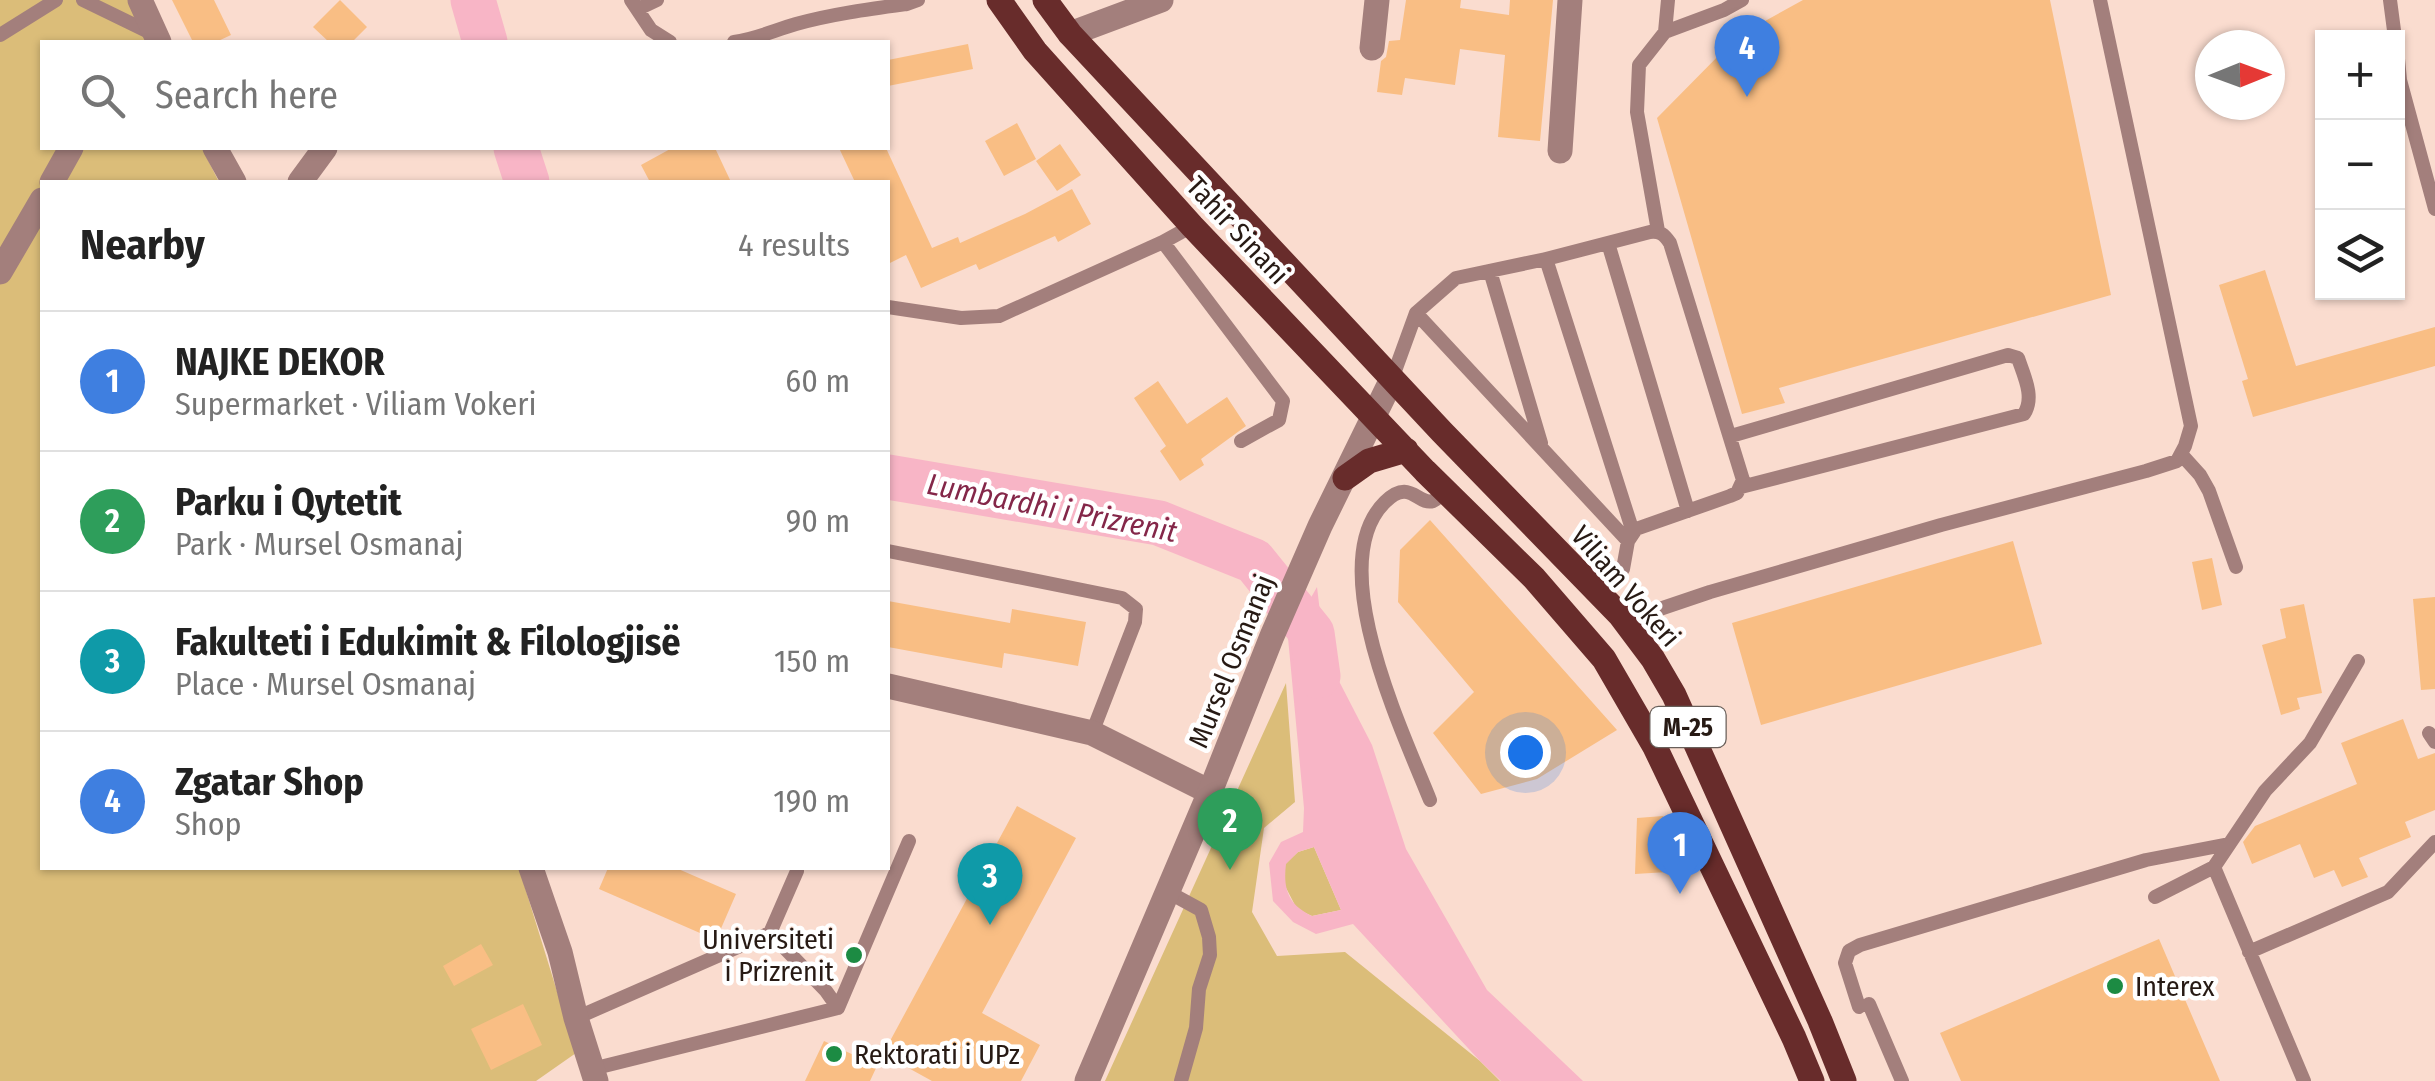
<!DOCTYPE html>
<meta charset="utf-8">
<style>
:root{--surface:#fff;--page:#f6f6f6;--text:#222;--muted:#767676;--line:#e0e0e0;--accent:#0b8043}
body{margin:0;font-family:"Fira Sans Condensed",sans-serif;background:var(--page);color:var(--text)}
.controls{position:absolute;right:30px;top:30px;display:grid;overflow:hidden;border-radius:0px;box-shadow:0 2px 8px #0004}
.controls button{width:90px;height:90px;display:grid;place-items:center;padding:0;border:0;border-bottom:2px solid var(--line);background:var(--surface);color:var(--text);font:50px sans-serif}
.compass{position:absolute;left:2195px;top:30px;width:90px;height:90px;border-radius:50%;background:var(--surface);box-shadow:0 2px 8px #0004;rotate:89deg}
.you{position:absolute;left:1525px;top:752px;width:35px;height:35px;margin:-25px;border:8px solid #fff;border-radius:50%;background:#1a73e8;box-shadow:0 0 0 15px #1a73e833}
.badge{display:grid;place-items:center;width:65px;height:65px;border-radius:50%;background:var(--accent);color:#fff;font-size:32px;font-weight:700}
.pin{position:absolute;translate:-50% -82px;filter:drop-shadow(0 2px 5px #0008)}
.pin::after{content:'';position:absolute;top:52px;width:35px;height:30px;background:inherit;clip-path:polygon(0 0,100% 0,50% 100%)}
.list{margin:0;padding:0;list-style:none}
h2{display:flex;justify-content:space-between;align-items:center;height:130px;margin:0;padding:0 40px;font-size:42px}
h2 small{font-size:32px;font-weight:400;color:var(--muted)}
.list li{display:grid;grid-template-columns:65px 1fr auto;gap:30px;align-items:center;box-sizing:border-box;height:140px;padding:0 40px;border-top:2px solid var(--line)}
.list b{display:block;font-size:38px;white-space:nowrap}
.list p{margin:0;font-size:32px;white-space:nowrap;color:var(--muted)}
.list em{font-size:32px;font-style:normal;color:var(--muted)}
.icon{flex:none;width:55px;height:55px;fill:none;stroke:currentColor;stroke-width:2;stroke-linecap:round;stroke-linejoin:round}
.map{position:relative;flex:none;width:2435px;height:1081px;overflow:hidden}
.search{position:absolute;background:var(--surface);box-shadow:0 2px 8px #0004;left:40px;top:40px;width:850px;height:110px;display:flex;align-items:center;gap:25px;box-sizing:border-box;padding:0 35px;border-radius:0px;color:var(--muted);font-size:38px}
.panel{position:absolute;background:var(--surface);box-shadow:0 2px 8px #0004;left:40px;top:180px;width:850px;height:690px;border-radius:0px}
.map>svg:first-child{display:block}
.green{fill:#dbbd79}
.water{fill:#f8b5c6;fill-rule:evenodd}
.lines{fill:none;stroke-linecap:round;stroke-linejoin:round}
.river{stroke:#f8b5c6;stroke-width:45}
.building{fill:#f9be84}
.service{stroke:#a37f7c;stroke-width:14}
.minor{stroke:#a37f7c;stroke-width:25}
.tertiary{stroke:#a37f7c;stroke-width:25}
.primary{stroke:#682c2b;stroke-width:25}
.poi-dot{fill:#1c8b43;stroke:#fff;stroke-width:4}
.labels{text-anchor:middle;stroke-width:9;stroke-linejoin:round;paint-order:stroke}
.shield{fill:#fff;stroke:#685f5a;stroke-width:2.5}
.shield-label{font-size:25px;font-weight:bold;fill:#271a14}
.street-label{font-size:28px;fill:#271a14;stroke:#fff}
.poi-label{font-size:28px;fill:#271a14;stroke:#fff;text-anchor:start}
.water-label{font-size:30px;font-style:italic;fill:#842749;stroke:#fff}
</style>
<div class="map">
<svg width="2435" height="1081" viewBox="0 0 2435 1081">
<rect width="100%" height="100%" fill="#fadccf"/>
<!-- green -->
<path class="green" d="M 0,0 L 131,0 L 151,42 L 42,42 L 42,148 L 202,148 L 219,182 L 42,182 L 42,868 L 519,868 L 576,1053 L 536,1081 L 0,1081 Z
M 1286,683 L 1295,802 L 1264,828 L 1252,912 L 1277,956 L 1345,952 L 1480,1061 L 1500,1081 L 1105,1081 Z
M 1314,847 L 1341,910 L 1312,916 L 1297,909 L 1284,884 L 1285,864 L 1298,852 Z"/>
<!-- water -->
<path class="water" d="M 1317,587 L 1325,654 L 1372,745 L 1406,849 L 1487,990 L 1583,1081 L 1501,1081 L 1480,1061 L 1353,924 L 1316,934 L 1293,922 L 1273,901 L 1269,863 L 1281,842 L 1303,832 L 1304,808 L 1288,638 ZM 1314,847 L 1341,910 L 1312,916 C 1288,905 1283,889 1286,864 L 1298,852 Z"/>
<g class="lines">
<!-- river -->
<path class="river" d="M 473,0 L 485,42
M 516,148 L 527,182
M 888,477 L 1159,523 L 1254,561 L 1312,633 L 1318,676"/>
</g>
<!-- building -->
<path class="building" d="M 172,0 L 214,0 L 231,35 L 216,42 L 193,42 Z
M 340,0 L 367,27 L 352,42 L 329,42 L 313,27 Z
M 1406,0 L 1461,0 L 1460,8 L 1509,15 L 1510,0 L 1553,0 L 1540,141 L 1498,137 L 1505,55 L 1460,49 L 1455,85 L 1405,78 L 1402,95 L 1377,92 L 1381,61 L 1386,57 L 1389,41 L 1400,40 Z
M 1803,0 L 2050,0 L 2111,295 L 1779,388 L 1785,403 L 1742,414 L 1657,118 L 1731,43 L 1756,26 Z
M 968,44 L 973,69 L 888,86 L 888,60 Z
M 1017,123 L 1036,159 L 1004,176 L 985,141 Z
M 1060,144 L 1081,175 L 1057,191 L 1036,161 Z
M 672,148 L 715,148 L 731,182 L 650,182 L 641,165 Z
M 839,148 L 886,148 L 932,248 L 958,237 L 960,243 L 1025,214 L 1072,189 L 1091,224 L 1058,242 L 1055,236 L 979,270 L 976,264 L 921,288 L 906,255 L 888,264 L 888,182 L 855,182 Z
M 2265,270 L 2296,366 L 2435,327 L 2435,366 L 2253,417 L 2242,381 L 2248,379 L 2219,285 Z
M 1158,381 L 1187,424 L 1227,397 L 1246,426 L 1201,459 L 1204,465 L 1180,481 L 1160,451 L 1166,446 L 1134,398 Z
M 1430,520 L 1617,730 L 1537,779 L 1481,794 L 1433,733 L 1474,692 L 1398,602 L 1400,550 Z
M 2013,541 L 2042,644 L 1761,725 L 1732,623 Z
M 2212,558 L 2222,605 L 2202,610 L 2192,562 Z
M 2435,597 L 2435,689 L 2421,690 L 2413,599 Z
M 888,601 L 1010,623 L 1012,609 L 1086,622 L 1078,666 L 1004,653 L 1002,668 L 888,647 Z
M 2304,604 L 2322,693 L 2297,698 L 2300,709 L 2281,715 L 2262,645 L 2286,638 L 2280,609 Z
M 2403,719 L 2418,759 L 2435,753 L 2435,810 L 2405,822 L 2411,837 L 2359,858 L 2368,877 L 2342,887 L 2334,870 L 2314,878 L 2300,844 L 2252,864 L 2243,842 L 2255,826 L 2357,784 L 2341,743 Z
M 1017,806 L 1076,838 L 982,1013 L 1040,1045 L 1021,1081 L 932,1081 L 883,1054 Z
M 1663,816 L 1684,871 L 1635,874 L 1637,818 Z
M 608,868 L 676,868 L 736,894 L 716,940 L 599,889 Z
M 2159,939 L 2220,1081 L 1961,1081 L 1940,1033 Z
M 481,944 L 493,965 L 454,986 L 443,966 Z
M 523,1004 L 542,1045 L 491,1070 L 471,1029 Z
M 824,1041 L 877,1066 L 870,1081 L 805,1081 Z"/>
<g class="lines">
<!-- service -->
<path class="service" d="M 83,0 L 155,35
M 631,0 L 651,30 L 670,42
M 2390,0 L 2395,38
M 638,9 L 657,0
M 1665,32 L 1668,0
M 0,35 L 56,0
M 734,42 C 756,39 775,30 796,24 C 832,14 870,9 907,4 L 918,0
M 2398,59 L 2400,80 L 2435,209
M 1658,231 L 1637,112 L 1639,65 L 1665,32 L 1724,10 L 1742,0
M 1163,242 L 1283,401 L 1279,420 L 1241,441
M 1608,243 L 1688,511
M 1546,259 L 1633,532
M 1490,271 L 1541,443
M 888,307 L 961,318 L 999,316 L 1163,242 L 1192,226
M 1416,313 L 1628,541
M 1392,379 L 1416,313 L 1456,278 L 1546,259 L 1650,232 C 1660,231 1664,234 1670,243 L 1743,480 L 1737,493 L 1730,496 L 1636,529 L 1628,541 L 1623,569 L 1600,596
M 1731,436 L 2008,355 L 2018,358 C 2024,376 2035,397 2024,414 L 1741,487
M 2181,454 L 2200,475 L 2209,491 L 2236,567
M 888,551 L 1122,598 L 1136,609 L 1135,622 L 1092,733
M 1620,615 L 1639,616 L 1710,592 L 1941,525 L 2146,471 L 2177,461 L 2185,446 L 2191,426 L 2100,0
M 2429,733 L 2435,742
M 1430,800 C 1403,732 1322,564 1385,502 C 1410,477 1418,506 1433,501 C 1438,499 1441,494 1445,491
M 2214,867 L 2304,1081
M 1168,892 L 1201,910 L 1209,937 L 1210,955 L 1199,989 L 1196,1028 L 1181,1081
M 2155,897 L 2214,867 L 2265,791 L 2310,743 L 2358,661
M 770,933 L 797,871
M 2249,952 L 2388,892 L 2435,842
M 1869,1004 L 1902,1081
M 1859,1007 L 1845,963 L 1849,951 L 1860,945 L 2146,860 L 2229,844
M 576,1018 L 770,933 L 826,991 L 838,1008
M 592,1069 L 838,1008 L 909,841"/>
<!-- minor -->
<path class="minor" d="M 140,0 L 159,42
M 1070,34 L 1161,0
M 1372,48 L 1377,0
M 215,148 L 234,182
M 1560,151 L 1570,0
M 52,182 L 71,148
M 300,182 L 325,148
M 0,272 L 42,200
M 888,686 L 1092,733 L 1210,792
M 531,868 L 560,952 L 576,1018 L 596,1081"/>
<!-- tertiary -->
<path class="tertiary" d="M 1087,1081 L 1210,792 L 1272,636 L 1320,526 L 1392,379"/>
<!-- primary -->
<path class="primary" d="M 999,0 L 1035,51 L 1192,226 L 1425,471 L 1534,578 L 1604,659 L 1655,747 L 1794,1038 L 1812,1081
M 1045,0 L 1070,34 L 1442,432 L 1620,615 L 1653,659 L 1674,695 L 1820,1021 L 1844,1081
M 1345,478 L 1369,461 L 1406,450"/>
</g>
<!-- markers -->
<g class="poi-dot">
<circle cx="854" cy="955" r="10"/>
<circle cx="2115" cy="986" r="10"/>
<circle cx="834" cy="1054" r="10"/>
</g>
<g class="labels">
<!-- shield labels -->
<rect class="shield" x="1650.5" y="707" width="75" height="40" rx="8"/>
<g class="shield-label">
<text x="1688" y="736">M-25</text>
</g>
<!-- street labels -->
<g class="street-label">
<text transform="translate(1238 230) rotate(47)" y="10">Tahir Sinani</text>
<text transform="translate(1626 586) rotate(49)" y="10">Viliam Vokeri</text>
<text transform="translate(1231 661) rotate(-68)" y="10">Mursel Osmanaj</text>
</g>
<!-- poi labels -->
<g class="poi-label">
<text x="834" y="949" text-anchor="end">Universiteti<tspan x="834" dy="32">i Prizrenit</tspan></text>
<text x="2135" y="996">Interex</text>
<text x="854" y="1064">Rektorati i UPz</text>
</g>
<!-- water labels -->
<g class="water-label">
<text transform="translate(1052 508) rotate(11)" y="10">Lumbardhi i Prizrenit</text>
</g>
</g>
</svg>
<div class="controls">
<button>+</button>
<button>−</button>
<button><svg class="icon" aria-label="layers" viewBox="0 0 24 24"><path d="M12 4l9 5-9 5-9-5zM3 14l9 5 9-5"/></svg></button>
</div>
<svg class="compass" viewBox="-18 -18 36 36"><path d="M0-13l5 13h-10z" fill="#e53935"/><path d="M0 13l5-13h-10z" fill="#767676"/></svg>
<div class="you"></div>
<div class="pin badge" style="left:1680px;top:894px;background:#3f7fe0">1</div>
<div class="pin badge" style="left:1230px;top:870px;background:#2e9e5b">2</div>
<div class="pin badge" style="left:990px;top:925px;background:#0f9aa8">3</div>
<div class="pin badge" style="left:1747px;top:97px;background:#3f7fe0">4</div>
<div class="search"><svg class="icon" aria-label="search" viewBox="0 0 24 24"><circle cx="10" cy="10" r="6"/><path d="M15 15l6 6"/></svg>Search here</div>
<section class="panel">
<h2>Nearby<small>4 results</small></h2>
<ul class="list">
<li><span class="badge" style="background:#3f7fe0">1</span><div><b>NAJKE DEKOR</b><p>Supermarket · Viliam Vokeri</p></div><em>60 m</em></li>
<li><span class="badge" style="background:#2e9e5b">2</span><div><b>Parku i Qytetit</b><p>Park · Mursel Osmanaj</p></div><em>90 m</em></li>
<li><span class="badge" style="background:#0f9aa8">3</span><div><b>Fakulteti i Edukimit &amp; Filologjisë</b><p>Place · Mursel Osmanaj</p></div><em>150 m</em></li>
<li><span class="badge" style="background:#3f7fe0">4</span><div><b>Zgatar Shop</b><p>Shop</p></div><em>190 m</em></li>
</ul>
</section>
</div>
